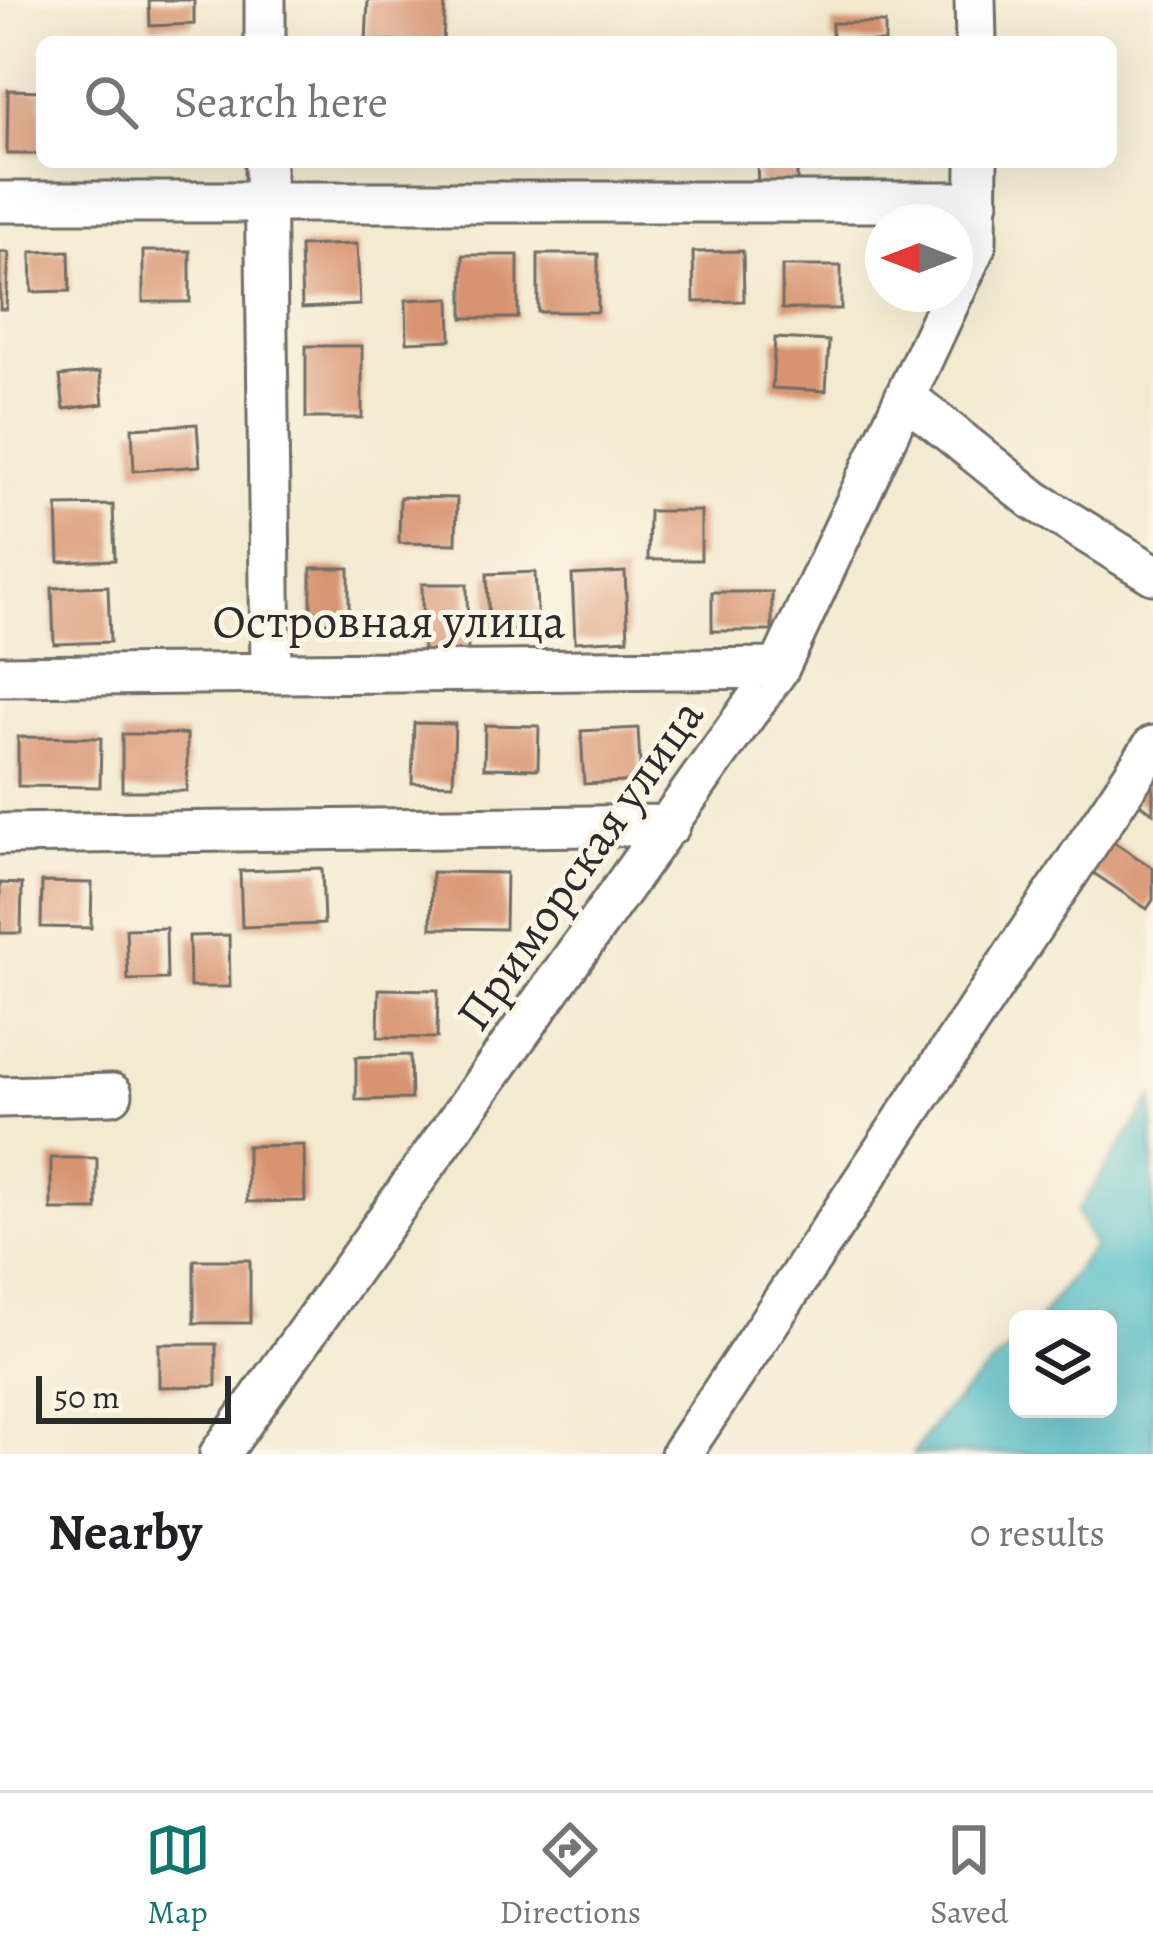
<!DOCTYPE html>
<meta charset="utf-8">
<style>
:root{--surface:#fff;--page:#f2f2f2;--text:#202124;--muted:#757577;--line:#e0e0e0;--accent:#0f766e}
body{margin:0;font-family:Alegreya,serif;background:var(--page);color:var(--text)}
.controls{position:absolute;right:36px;bottom:36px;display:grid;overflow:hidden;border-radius:18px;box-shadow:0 12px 48px #0002}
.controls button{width:108px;height:108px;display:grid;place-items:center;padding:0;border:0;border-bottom:3px solid var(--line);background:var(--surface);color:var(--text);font:60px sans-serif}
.compass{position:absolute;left:865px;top:204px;width:108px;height:108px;border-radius:50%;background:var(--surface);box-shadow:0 12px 48px #0002;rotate:270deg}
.scale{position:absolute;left:36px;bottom:30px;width:195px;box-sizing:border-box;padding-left:12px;border:6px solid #2b2b2b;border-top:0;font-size:33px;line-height:42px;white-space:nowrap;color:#2b2b2b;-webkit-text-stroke:9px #fcf5e5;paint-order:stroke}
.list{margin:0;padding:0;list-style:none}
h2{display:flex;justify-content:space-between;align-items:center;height:156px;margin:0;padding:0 48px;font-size:51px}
h2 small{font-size:39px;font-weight:400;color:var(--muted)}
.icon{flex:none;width:66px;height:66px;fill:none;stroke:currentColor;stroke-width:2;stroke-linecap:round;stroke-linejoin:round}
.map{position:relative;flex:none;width:1153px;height:1454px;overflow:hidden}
.search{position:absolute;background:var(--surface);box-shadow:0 12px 48px #0002;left:36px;right:36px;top:36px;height:132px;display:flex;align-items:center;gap:30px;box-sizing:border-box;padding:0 42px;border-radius:18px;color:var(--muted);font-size:45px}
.sheet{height:336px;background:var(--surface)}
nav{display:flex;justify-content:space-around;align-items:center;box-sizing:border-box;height:168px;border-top:3px solid var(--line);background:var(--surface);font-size:33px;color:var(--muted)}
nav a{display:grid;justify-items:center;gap:6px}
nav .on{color:var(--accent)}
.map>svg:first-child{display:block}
.water{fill:#50bdc9;stroke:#3e747a;stroke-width:3}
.building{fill:#d89370}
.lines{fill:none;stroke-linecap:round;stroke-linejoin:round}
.minor-casing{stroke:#716e65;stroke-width:45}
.minor{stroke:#fff;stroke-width:39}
.labels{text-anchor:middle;stroke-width:10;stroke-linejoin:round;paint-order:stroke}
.street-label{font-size:48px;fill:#2b2b2b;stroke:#fcf5e5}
</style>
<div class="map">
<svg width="1153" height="1454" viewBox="0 0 1153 1454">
<rect width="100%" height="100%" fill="#fcf5e5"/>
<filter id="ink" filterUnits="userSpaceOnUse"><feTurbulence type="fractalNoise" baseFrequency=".00833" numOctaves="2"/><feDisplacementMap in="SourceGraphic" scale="24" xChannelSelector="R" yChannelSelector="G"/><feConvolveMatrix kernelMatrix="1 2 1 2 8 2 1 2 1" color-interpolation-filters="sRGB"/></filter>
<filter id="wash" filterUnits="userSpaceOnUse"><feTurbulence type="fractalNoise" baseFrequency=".004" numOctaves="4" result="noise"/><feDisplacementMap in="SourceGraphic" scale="48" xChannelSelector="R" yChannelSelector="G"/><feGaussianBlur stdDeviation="2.7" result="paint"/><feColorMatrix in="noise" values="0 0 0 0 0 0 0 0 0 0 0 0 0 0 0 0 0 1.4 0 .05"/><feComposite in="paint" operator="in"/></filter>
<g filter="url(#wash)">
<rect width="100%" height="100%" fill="#f3ead0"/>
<!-- water -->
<path class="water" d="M 1153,1098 L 1153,1454 L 913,1454 L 938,1418 L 1018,1339 L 1018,1409 L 1108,1409 L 1108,1319 L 1039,1319 L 1094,1246 L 1077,1212 Z"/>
<g id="blocks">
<!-- building -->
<path class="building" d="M 149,0 L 194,0 L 194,24 L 150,26 Z
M 368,0 L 445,0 L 443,42 L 366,41 Z
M 832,23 L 885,23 L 885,42 L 832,42 Z
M 8,90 L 42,91 L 42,154 L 7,154 Z
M 757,162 L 797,162 L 797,185 L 758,186 Z
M 357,244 L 360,305 L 302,308 L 300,246 Z
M 69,251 L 70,291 L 32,292 L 31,252 Z
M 143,251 L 190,251 L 190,302 L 143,302 Z
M 743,251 L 744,301 L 694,302 L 693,252 Z
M 0,252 L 9,253 L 6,309 L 0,309 Z
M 538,254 L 598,254 L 598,312 L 538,312 Z
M 463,255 L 518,255 L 518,318 L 463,318 Z
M 782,266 L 841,266 L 841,309 L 782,309 Z
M 450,298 L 451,340 L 407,342 L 406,300 Z
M 775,338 L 829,341 L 826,391 L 772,388 Z
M 306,346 L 362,346 L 362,418 L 306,418 Z
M 100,372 L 103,404 L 64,409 L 60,376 Z
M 197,424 L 200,466 L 134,471 L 132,428 Z
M 400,497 L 457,498 L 456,544 L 399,543 Z
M 113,505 L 115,560 L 59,562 L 57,506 Z
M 649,511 L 701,511 L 701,560 L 648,560 Z
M 311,568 L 349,568 L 349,622 L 311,622 Z
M 535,572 L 538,629 L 489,631 L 487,574 Z
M 625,572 L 628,639 L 575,642 L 572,575 Z
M 422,584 L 467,584 L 468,653 L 423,653 Z
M 108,586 L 110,642 L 54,644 L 52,588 Z
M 712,592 L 772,592 L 772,631 L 712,631 Z
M 414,723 L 455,724 L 453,784 L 412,783 Z
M 485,725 L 539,726 L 538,769 L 484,768 Z
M 638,728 L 641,781 L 584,784 L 581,731 Z
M 122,734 L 187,734 L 187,791 L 122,791 Z
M 18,737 L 101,738 L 100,787 L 18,786 Z
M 1153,769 L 1153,813 L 1132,798 Z
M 1106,837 L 1153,868 L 1153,900 L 1147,909 L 1086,868 Z
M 322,868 L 324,924 L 242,927 L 240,871 Z
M 432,872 L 506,873 L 505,929 L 431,928 Z
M 42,882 L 92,883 L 91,928 L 41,927 Z
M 0,883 L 22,884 L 21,933 L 0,933 Z
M 166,928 L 167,979 L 128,980 L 126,929 Z
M 229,935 L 230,987 L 190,987 L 189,936 Z
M 379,989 L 438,990 L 437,1038 L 378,1037 Z
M 410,1055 L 411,1099 L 356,1100 L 356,1057 Z
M 304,1145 L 305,1201 L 247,1202 L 247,1146 Z
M 51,1158 L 97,1158 L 97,1210 L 51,1210 Z
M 194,1260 L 250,1260 L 250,1323 L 194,1323 Z
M 159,1344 L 216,1344 L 216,1386 L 159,1387 Z"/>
</g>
</g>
<g filter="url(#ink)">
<use href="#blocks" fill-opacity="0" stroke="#716e65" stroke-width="3"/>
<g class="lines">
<!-- minor casing -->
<g class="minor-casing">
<path id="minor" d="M 265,0 L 265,42
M 975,0 L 976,42
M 265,162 L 271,671
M 0,202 L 978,202
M 955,291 L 976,244 L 977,162
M 907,398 L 1034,500 L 1153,574
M 0,676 L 779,668
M 0,834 L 670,825
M 0,1097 L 112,1094
M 220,1454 L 779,668 L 953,294
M 681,1454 L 1153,746"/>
</g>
<!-- minor -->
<use href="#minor" class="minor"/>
</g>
</g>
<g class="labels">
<!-- street labels -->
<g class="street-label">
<text x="389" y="637">Островная улица</text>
<text transform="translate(579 864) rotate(-55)" y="17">Приморская улица</text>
</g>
</g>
</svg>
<div class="controls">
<button><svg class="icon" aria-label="layers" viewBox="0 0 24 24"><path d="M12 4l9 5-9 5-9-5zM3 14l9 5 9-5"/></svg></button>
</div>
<svg class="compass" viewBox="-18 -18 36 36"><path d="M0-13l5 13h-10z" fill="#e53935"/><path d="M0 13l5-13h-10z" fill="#757577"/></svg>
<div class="scale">50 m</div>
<div class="search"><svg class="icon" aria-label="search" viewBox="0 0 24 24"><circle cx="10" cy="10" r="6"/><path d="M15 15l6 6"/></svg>Search here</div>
</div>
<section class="sheet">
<h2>Nearby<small>0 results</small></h2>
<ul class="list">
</ul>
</section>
<nav>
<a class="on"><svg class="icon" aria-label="map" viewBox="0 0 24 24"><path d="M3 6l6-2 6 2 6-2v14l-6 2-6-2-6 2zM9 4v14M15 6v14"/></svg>Map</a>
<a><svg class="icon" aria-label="directions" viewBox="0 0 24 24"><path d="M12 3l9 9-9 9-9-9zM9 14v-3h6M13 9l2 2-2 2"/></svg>Directions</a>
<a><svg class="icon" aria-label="saved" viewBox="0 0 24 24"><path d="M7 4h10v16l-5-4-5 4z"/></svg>Saved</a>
</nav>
